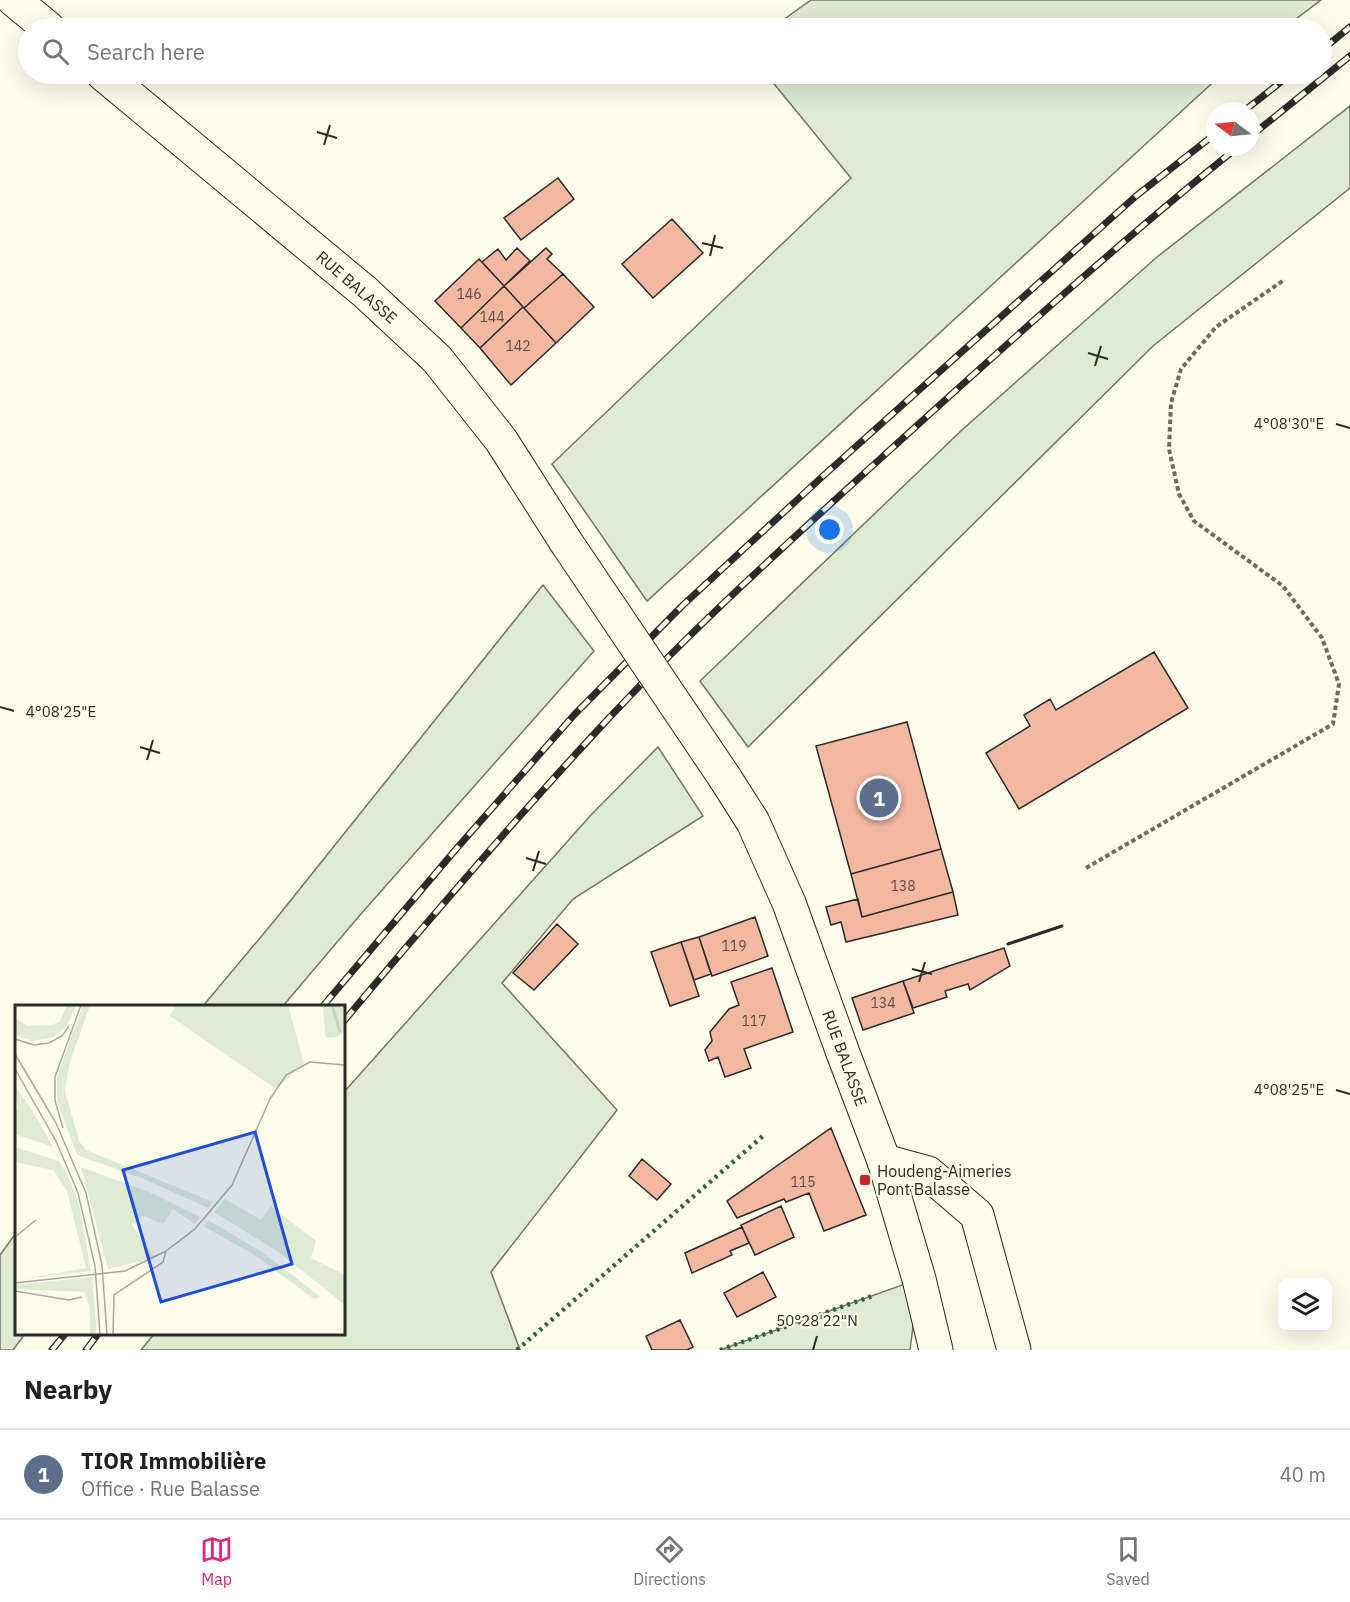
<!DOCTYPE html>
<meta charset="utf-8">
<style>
:root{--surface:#fff;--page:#f2f2f2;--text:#202124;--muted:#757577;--line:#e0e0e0;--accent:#db2777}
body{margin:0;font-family:"IBM Plex Sans",sans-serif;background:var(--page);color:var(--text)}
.controls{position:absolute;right:18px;bottom:18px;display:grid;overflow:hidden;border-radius:12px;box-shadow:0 6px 24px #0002}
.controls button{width:54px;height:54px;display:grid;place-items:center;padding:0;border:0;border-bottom:2px solid var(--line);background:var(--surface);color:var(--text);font:30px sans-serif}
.compass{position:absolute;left:1206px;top:102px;width:54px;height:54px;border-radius:50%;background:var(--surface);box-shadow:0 6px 24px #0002;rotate:286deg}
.you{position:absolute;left:830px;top:530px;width:21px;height:21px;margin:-15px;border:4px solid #fff;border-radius:50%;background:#1a73e8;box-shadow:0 0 0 9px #1a73e833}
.badge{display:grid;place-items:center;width:39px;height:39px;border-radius:50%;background:var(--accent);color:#fff;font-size:20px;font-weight:700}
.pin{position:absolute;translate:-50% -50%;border:3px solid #fff;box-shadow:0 2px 6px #0006}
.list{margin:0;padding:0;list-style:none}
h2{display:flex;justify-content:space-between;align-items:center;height:78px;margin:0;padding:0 24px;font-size:26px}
h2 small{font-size:20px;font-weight:400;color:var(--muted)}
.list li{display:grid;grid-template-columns:39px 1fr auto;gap:18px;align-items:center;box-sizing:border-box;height:90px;padding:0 24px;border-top:2px solid var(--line)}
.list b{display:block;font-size:22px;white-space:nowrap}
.list p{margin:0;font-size:20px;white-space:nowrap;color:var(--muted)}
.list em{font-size:20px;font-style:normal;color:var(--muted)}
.icon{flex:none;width:33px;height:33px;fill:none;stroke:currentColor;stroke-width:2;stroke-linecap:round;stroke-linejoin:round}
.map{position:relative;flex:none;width:1350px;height:1350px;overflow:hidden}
.search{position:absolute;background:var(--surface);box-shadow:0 6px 24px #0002;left:18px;right:18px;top:18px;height:66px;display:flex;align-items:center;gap:15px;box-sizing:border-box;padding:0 21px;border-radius:33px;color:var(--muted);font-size:22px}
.sheet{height:168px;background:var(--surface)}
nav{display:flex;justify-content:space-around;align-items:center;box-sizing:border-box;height:84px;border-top:2px solid var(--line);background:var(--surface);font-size:16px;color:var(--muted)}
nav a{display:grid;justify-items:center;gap:3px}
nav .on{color:var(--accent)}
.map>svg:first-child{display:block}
.green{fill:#deebd1;stroke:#74746e;stroke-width:1.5}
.building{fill:#f2b8a0;stroke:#2b2b2b;stroke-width:1.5}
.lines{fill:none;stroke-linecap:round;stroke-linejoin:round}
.minor-casing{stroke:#2b2b2b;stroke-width:35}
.tertiary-casing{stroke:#2b2b2b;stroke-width:35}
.path{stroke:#6a6964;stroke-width:4;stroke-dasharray:4.5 3;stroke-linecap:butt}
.minor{stroke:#fdfbea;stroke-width:33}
.tertiary{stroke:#fdfbea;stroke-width:33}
.rail-casing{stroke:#2b2b2b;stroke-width:7}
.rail{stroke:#fdfbea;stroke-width:4.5;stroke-dasharray:14;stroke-linecap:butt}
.tertiary-bridge-casing{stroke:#2b2b2b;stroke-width:35;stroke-linecap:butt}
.tertiary-bridge{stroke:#fdfbea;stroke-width:33}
.hedge{stroke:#34623c;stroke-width:4.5;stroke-dasharray:3 4.5;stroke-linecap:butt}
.wall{stroke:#2b2b2b;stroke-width:3}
.ticks{fill:none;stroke:#2b2b2b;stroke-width:2}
.poi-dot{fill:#c62828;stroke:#fdfbea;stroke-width:2}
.labels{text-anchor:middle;stroke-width:4.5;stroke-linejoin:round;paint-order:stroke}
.number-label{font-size:14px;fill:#5d4e48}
.street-label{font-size:16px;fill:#2b2b2b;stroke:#fdfbea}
.poi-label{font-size:16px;fill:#2b2b2b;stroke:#fdfbea;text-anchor:start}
.inset-river{fill:none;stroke:#c7d0d0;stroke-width:3}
.inset-road{fill:none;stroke:#a9a89e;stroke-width:1.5}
.view{fill:#1d4ed8;fill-opacity:0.15;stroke:#1d4ed8;stroke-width:3}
.inset-edge{fill:none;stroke:#2b2b2b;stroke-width:3}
.ticks-label{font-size:15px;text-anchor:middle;fill:#2b2b2b;stroke:#fdfbea;stroke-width:4.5;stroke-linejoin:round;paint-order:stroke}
</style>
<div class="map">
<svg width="1350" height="1350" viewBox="0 0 1350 1350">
<rect width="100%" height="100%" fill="#fdfbea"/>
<!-- green -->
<path class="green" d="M 811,0 L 1321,0 L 1284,28 L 772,28 Z
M 766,74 L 1226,74 L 1209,86 L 647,601 L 552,464 L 851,178 Z
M 1350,106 L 1350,188 L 1153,346 L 748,747 L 700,681 L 962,430 L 1157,257 Z
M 543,585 L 594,651 L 360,915 L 283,1006 L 203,1006 L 275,920 Z
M 658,747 L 703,816 L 573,899 L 502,983 L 617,1110 L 491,1272 L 520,1350 L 141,1350 L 154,1334 L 344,1334 L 344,1092 L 591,815 Z
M 16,1233 L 16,1334 L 25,1334 L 13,1350 L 0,1350 L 0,1255 Z
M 919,1279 L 910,1350 L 720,1350 Z"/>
<!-- building -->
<path class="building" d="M 558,178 L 574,199 L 521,240 L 504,218 Z
M 672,219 L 703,253 L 653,298 L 622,264 Z
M 517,248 L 530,261 L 504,286 L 482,262 L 498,249 L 506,260 Z
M 546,248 L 552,254 L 547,259 L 563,274 L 524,308 L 504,286 Z
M 479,259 L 504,286 L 461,328 L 435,301 Z
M 563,274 L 594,307 L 556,343 L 524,308 Z
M 504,286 L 523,307 L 480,348 L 461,328 Z
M 523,307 L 556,343 L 511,385 L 480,348 Z
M 1154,652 L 1188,708 L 1019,809 L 986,753 L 1030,726 L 1024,715 L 1050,699 L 1056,710 Z
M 907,722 L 941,849 L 851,874 L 816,746 Z
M 941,849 L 953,892 L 862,917 L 851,874 Z
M 953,892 L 958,915 L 846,942 L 841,922 L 831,925 L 826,907 L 858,899 L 862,917 Z
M 755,917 L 768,956 L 712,976 L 699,937 Z
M 557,924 L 578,944 L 534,990 L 513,973 Z
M 699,937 L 711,974 L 694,980 L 681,942 Z
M 681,942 L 699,996 L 670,1006 L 651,952 Z
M 1004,948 L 1010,966 L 970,990 L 968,984 L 945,991 L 947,997 L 913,1008 L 903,981 Z
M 772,968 L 793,1032 L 744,1049 L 751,1068 L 725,1077 L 718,1057 L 709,1061 L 705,1050 L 712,1041 L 710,1032 L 729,1009 L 739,1005 L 731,982 Z
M 903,981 L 914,1013 L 863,1030 L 852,998 Z
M 831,1128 L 866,1215 L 824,1231 L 809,1193 L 786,1202 L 784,1199 L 737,1218 L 727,1201 Z
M 642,1159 L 671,1184 L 657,1200 L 629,1176 Z
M 781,1206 L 794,1237 L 755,1255 L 741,1225 Z
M 742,1227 L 749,1243 L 730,1251 L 732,1255 L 692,1273 L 685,1253 Z
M 763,1272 L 776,1297 L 737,1317 L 724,1293 Z
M 680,1320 L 693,1347 L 687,1350 L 652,1350 L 646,1336 Z"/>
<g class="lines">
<!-- minor casing -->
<g class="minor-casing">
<path id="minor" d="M 884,1161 L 928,1173 L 977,1215 L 1014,1350"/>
</g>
<!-- tertiary casing -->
<g class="tertiary-casing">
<path id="tertiary" d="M 14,0 L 48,28
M 103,74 L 365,292 L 437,359 L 501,440 L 566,542
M 725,778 L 753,822 L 789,903 L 843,1053 L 884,1161 L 919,1279 L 936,1350"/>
</g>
<!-- path -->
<path class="path" d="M 1086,868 L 1333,724 L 1339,684 L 1322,638 L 1283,586 L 1194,521 L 1179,494 L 1169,449 L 1171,403 L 1181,369 L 1216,327 L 1284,280"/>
<!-- minor -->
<use href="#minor" class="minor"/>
<!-- tertiary -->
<use href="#tertiary" class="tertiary"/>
<!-- rail casing -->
<g class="rail-casing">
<path id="rail" d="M 1322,50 L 1350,27
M 1244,111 L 1291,74
M 1251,136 L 1350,56
M 323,1006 L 457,848 L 574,715 L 683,605 L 823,476 L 1136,196 L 1215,134
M 344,1021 C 426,923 509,826 596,732 C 688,632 791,540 891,449 C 1005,346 1118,243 1238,147
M 52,1350 L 65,1334
M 86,1350 L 98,1334"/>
</g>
<!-- rail -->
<use href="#rail" class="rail"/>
<!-- tertiary-bridge casing -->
<g class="tertiary-bridge-casing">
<path id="tertiary-bridge" d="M 566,542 L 725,778"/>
</g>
<!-- tertiary-bridge -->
<use href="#tertiary-bridge" class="tertiary-bridge"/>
<!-- hedge -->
<path class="hedge" d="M 517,1350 L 764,1135
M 720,1350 L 875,1295"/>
<!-- wall -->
<path class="wall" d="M 1008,944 L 1062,926"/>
</g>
<!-- ticks -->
<path class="ticks" d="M 317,132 L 337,138M 324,145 L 330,125M 702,243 L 723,248M 710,256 L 715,235M 1088,353 L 1108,359M 1095,366 L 1101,346M 1336,424 L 1350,428M 0,707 L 14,711M 140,747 L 160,753M 147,760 L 153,740M 526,858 L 546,864M 533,871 L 539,851M 912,969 L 932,974M 919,982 L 925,962M 1336,1090 L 1350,1094M 813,1350 L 817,1336"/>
<!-- markers -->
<rect class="poi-dot" x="859" y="1174" width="12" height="12" rx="3"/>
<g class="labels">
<!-- number labels -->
<g class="number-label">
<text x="469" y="299">146</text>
<text x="492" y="322">144</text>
<text x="518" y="351">142</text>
<text x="903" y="891">138</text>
<text x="734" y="951">119</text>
<text x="883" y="1008">134</text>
<text x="754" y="1026">117</text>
<text x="803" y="1187">115</text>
</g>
<!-- street labels -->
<g class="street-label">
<text transform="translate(357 287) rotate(41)" y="6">RUE BALASSE</text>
<text transform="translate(845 1058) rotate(70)" y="6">RUE BALASSE</text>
</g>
<!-- poi labels -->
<g class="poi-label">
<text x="877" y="1177">Houdeng-Aimeries<tspan x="877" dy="18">Pont Balasse</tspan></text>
</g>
</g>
<!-- overview -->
<g transform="translate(15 1005)">
<rect width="330" height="330" fill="#fdfbea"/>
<path d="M 52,0 L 61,0 L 52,21 L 39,32 L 17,36 L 0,30 L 0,12 L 12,21 L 37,20 L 45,16 ZM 68,0 L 75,0 L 54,60 L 50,86 L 64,136 L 71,145 L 198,197 L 193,203 L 129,174 L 62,150 L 42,96 L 42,72 ZM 161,0 L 273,0 L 289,59 L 261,84 L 155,11 ZM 308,0 L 330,0 L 330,26 L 322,32 L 312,33 L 310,30 ZM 0,81 L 19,108 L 38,142 L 0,129 L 0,104 L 3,104 ZM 0,142 L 44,156 L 54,173 L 64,199 L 76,266 L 8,274 L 71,263 L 52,186 L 38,165 L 0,157 ZM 66,162 L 134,187 L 185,212 L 180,219 L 158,204 L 148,219 L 129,211 L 117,220 L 140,253 L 93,264 ZM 210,194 L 246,215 L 256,201 L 301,236 L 296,253 L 330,270 L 330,300 L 265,248 L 199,207 ZM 193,215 L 247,247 L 306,292 L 299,294 L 238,249 L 188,221 ZM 77,272 L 82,330 L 75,330 L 75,302 L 69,287 L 0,284 L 0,280 Z" fill="#deebd1"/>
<path class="inset-river" d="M 317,0 L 325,27"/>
<path class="inset-road" d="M 0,34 L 19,40 L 34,38 L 47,31 L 54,21M 0,49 L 41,118 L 71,188 L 87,260 L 92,330M 0,64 L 41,136 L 63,188 L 80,261 L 85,330M 48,123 L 40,96 L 40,72 L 66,0M 0,232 L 21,215M 0,278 L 110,266 L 151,246 L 180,224 L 217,180 L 255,94 L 271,70 L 295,57 L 330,60M 0,286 L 54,295 L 67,292M 98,330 L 99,290 L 148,257 L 151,246"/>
<path class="view" d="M 240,127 L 277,259 L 146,297 L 108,165 Z"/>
<rect width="330" height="330" class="inset-edge"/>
</g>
<g class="ticks-label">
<text x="1289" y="429">4°08'30"E</text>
<text x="61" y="717">4°08'25"E</text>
<text x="1289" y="1095">4°08'25"E</text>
<text x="817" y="1326">50°28'22"N</text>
</g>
</svg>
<div class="controls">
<button><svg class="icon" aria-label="layers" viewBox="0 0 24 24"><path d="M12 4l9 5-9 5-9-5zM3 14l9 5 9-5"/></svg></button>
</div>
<svg class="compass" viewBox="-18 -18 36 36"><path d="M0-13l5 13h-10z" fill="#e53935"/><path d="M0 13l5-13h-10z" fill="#757577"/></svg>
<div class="you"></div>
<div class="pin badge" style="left:879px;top:798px;background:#5c6f8a">1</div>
<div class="search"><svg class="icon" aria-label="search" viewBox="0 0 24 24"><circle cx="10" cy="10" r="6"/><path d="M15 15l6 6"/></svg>Search here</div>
</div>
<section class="sheet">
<h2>Nearby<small></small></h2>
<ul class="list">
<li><span class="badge" style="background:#5c6f8a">1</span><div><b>TIOR Immobilière</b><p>Office · Rue Balasse</p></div><em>40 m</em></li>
</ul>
</section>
<nav>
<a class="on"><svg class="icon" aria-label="map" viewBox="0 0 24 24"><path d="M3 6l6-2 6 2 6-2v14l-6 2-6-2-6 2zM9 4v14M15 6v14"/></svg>Map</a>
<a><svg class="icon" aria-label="directions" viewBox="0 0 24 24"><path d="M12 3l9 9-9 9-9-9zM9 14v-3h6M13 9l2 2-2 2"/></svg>Directions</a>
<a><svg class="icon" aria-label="saved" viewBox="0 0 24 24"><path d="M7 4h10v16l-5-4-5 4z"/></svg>Saved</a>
</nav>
